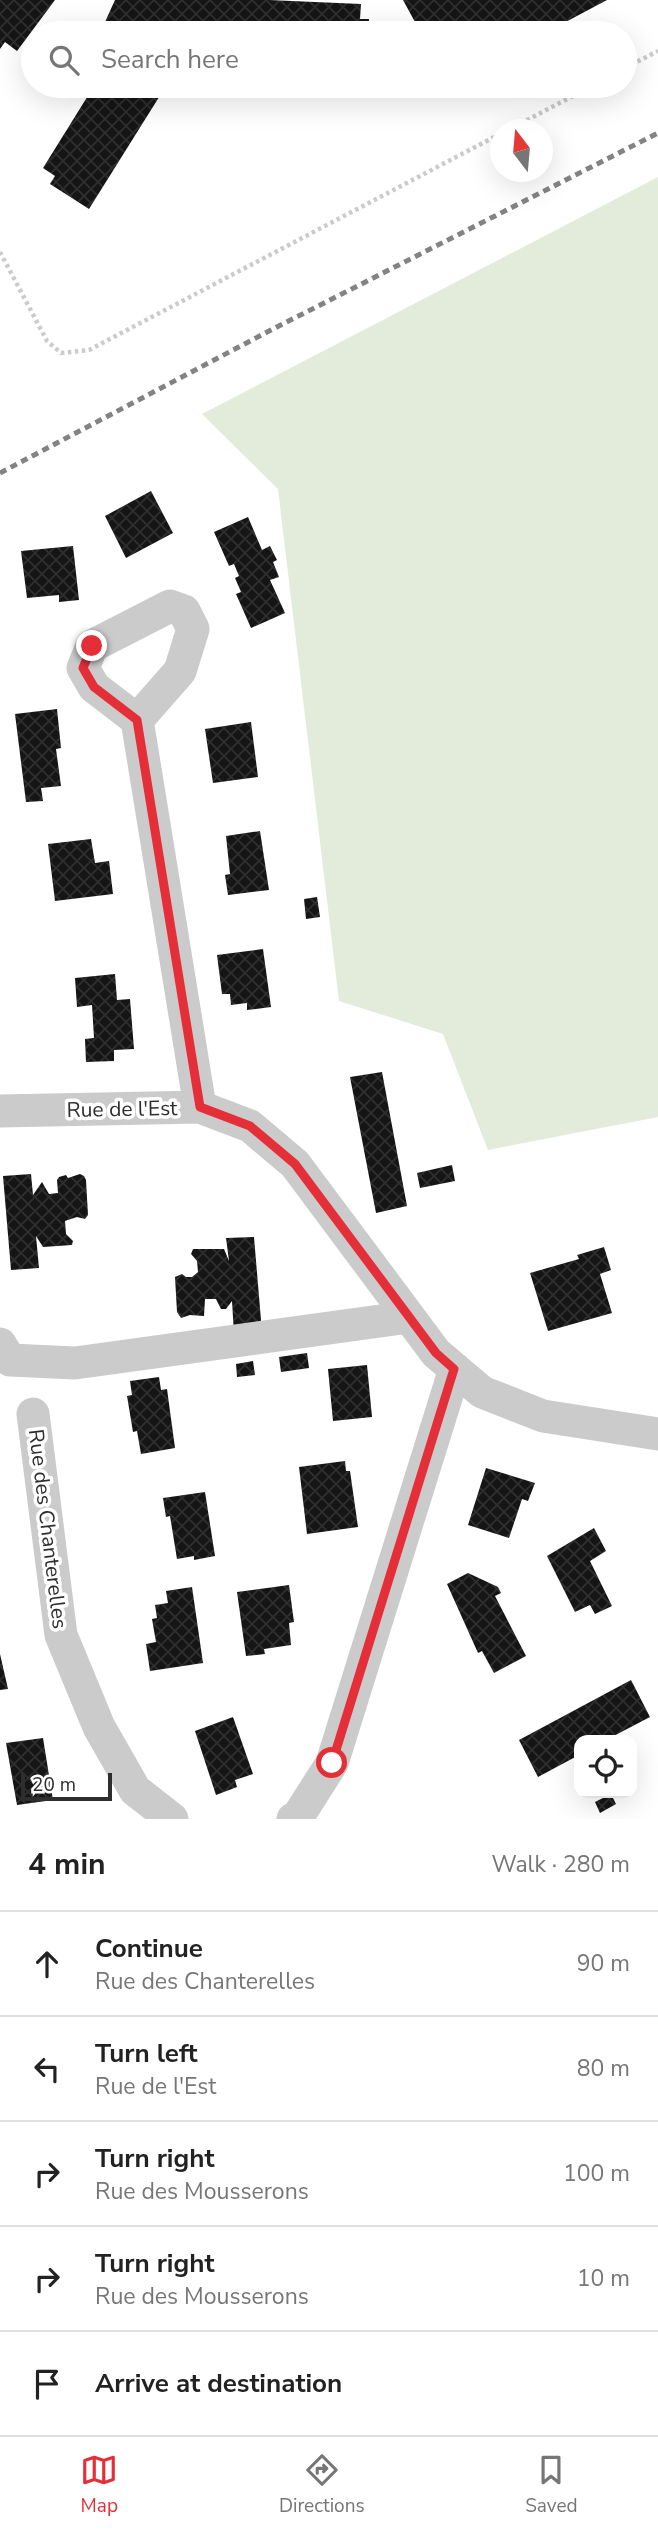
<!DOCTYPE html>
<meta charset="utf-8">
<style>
:root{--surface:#fff;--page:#f6f6f6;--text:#222;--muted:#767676;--line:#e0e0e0;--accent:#e52f38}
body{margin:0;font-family:"Nunito Sans",sans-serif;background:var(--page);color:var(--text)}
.controls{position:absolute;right:21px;bottom:21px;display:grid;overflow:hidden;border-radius:14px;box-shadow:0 7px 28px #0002}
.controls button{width:63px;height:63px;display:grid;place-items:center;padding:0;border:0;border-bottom:2px solid var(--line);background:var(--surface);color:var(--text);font:35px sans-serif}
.compass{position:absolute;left:490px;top:119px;width:63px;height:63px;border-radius:50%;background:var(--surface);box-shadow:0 7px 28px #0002;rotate:344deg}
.scale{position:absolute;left:21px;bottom:18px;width:91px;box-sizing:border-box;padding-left:7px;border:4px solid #2e2e2e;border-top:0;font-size:19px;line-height:24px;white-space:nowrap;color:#2e2e2e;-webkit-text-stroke:5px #fff;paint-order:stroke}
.stop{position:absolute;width:21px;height:21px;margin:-16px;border:5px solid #e52f38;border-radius:50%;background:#fff}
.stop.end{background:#e52f38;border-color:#fff;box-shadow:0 2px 7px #0008}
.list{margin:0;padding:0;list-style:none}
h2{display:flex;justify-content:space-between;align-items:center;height:91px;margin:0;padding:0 28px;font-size:30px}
h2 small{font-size:23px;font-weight:400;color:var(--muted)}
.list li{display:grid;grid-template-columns:46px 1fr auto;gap:21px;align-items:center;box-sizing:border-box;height:105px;padding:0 28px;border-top:2px solid var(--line)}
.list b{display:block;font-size:26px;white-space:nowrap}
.list p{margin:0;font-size:23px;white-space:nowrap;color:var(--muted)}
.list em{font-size:23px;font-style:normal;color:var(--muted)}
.icon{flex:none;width:38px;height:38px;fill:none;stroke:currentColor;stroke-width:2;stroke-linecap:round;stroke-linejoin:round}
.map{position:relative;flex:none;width:658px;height:1819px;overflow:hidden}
.search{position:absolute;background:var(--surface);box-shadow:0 7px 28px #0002;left:21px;right:21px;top:21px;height:77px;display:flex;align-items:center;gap:18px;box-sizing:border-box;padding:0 24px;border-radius:38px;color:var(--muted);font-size:26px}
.sheet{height:616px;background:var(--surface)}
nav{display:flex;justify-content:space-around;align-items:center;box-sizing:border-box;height:98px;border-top:2px solid var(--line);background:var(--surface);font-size:19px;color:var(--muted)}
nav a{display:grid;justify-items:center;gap:4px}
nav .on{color:var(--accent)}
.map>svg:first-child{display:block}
.grass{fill:#e3ebdb}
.building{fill:url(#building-cross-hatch)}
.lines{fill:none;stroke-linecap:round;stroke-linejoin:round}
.path{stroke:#cbcbcb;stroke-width:4.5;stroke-dasharray:3.5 3.5;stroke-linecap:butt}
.minor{stroke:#cbcbcb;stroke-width:33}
.rail{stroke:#838383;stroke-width:5;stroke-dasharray:7 5;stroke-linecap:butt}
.route{stroke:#e52f38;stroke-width:9}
.labels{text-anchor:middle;stroke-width:7;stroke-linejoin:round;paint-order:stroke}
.street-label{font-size:21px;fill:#2e2e2e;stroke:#fff}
</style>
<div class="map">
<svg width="658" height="1819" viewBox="0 0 658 1819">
<defs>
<pattern id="building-cross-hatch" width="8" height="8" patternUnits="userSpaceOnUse" patternTransform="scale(1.75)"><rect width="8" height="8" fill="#151515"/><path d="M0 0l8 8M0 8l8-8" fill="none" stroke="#2f2f2f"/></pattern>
</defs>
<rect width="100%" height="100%" fill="#fff"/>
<!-- grass -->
<path class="grass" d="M 658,177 L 658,1117 L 488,1150 L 443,1034 L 339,1001 L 278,489 L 202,414 Z"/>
<!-- building -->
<path class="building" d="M 0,0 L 55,0 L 17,51 L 5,42 L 0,49 Z
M 115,0 L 269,0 L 361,4 L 360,19 L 369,19 L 369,33 L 100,33 Z
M 403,0 L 607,0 L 545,33 L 421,33 Z
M 94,86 L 166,86 L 89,209 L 50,184 L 55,176 L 43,168 Z
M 151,491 L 173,533 L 126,558 L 105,516 Z
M 248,517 L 262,550 L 270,546 L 277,560 L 273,562 L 279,577 L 270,580 L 285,613 L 251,628 L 236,594 L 241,592 L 235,578 L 239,576 L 234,564 L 229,566 L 214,532 Z
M 73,546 L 79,600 L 59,602 L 59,595 L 27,598 L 21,551 Z
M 57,709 L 61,748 L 56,749 L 61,786 L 41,788 L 43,801 L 26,802 L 15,714 Z
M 251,722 L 258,777 L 213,783 L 205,729 Z
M 260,831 L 269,890 L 228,895 L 225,875 L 230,874 L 226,836 Z
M 91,839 L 95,863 L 109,861 L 113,894 L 55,901 L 48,844 Z
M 317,897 L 320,917 L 306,919 L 304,899 Z
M 263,949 L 271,1007 L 247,1010 L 247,1003 L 231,1005 L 230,994 L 222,994 L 217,955 Z
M 115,974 L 117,1000 L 130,999 L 134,1049 L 114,1050 L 114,1061 L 86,1062 L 85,1039 L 94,1038 L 92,1005 L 77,1007 L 75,978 Z
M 382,1072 L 407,1206 L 376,1213 L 350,1077 Z
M 452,1165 L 455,1181 L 420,1188 L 417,1173 Z
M 31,1174 L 33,1195 L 42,1182 L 49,1194 L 58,1193 L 57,1180 L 59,1177 L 66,1175 L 68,1178 L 80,1174 L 84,1176 L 86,1180 L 88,1215 L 85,1219 L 77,1217 L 65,1221 L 66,1234 L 73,1241 L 72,1245 L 43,1247 L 36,1236 L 39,1268 L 11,1270 L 3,1176 Z
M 254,1237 L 262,1332 L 234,1334 L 232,1301 L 226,1309 L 221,1309 L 216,1299 L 205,1299 L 204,1316 L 190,1315 L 181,1318 L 177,1312 L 175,1277 L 182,1274 L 186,1277 L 192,1277 L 198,1272 L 197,1261 L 191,1254 L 193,1249 L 224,1249 L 229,1261 L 226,1238 Z
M 604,1247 L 611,1270 L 600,1274 L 612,1313 L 548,1331 L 530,1273 L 579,1259 L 577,1255 Z
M 307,1353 L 309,1368 L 281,1372 L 279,1357 Z
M 253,1361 L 255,1375 L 237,1377 L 236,1364 Z
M 367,1365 L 372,1417 L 333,1421 L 328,1369 Z
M 159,1377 L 161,1390 L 167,1389 L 175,1448 L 141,1454 L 137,1431 L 133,1432 L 127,1396 L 132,1395 L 130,1381 Z
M 345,1461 L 346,1471 L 350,1471 L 358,1527 L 307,1534 L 299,1467 Z
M 486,1468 L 535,1483 L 528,1501 L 522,1499 L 509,1538 L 468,1525 Z
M 205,1492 L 215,1556 L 194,1560 L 194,1556 L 177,1559 L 170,1516 L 166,1517 L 163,1498 Z
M 594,1528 L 606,1551 L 590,1561 L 612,1606 L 595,1614 L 590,1605 L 575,1612 L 547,1556 Z
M 468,1573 L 498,1587 L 501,1593 L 495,1596 L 526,1656 L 494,1673 L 482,1651 L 478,1653 L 447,1584 Z
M 289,1585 L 294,1622 L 289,1623 L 291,1645 L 264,1649 L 265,1654 L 246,1656 L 237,1592 Z
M 192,1587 L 203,1663 L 150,1671 L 146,1644 L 156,1642 L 152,1619 L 157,1618 L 155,1605 L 168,1603 L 166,1591 Z
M 0,1654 L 8,1689 L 0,1690 Z
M 631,1680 L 650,1717 L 606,1740 L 579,1740 L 579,1755 L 538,1777 L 519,1740 Z
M 233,1717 L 253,1774 L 235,1780 L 237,1787 L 216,1795 L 195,1731 Z
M 43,1738 L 53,1800 L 17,1805 L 6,1743 Z
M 611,1794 L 616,1804 L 600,1813 L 595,1802 Z"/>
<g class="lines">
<!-- path -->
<path class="path" d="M 625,68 L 658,51
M 508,130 L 592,86
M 0,252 L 47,341 L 61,353 L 89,350 L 500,134"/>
<!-- minor -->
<path class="minor" d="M 137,720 L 180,671 L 193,629 L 184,611 L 170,606 L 92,646 L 83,668 L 94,687 L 137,720 L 200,1107
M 0,1111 L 200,1107 L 250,1126 L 295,1164 L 436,1353 L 482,1392 L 543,1416 L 658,1434
M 0,1344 L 10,1360 L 75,1363 L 409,1317
M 33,1414 L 61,1635 L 99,1727 L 135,1790 L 172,1819
M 293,1819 L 297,1818 L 332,1763 L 455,1369"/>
<!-- rail -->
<path class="rail" d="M 0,473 L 271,330 L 658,133"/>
</g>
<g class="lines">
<!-- route -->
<path class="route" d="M 92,646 L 83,668 L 94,687 L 137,720 L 200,1107 L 250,1126 L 295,1164 L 436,1353 L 454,1369 L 332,1763"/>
</g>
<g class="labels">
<!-- street labels -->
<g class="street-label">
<text transform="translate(122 1109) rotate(-1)" y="7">Rue de l'Est</text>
<text transform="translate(48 1529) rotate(83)" y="7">Rue des Chanterelles</text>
</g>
</g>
</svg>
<div class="controls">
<button><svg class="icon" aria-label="locate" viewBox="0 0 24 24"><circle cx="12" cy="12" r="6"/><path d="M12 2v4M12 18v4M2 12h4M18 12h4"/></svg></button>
</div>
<svg class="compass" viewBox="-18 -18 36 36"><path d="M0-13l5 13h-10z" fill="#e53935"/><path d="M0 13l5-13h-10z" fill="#767676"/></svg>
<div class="scale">20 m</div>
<div class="stop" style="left:332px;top:1763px"></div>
<div class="stop end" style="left:92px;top:646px"></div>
<div class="search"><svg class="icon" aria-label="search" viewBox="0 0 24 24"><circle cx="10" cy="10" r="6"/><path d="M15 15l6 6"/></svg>Search here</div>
</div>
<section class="sheet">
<h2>4 min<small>Walk · 280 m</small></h2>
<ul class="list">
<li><svg class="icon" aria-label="ahead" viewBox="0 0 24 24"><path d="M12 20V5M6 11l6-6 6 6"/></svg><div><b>Continue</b><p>Rue des Chanterelles</p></div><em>90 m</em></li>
<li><svg class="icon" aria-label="left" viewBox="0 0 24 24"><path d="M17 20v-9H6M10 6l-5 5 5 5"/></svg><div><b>Turn left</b><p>Rue de l'Est</p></div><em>80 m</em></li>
<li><svg class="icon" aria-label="right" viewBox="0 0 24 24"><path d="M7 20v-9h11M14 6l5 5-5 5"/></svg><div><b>Turn right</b><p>Rue des Mousserons</p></div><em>100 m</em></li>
<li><svg class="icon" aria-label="right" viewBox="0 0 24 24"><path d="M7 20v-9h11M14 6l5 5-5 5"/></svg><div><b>Turn right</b><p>Rue des Mousserons</p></div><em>10 m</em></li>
<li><svg class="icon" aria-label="arrive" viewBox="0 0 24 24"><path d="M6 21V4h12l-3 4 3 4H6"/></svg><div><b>Arrive at destination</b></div></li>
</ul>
</section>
<nav>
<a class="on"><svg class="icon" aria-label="map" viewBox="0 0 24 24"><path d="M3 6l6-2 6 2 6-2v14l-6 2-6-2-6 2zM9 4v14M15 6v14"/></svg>Map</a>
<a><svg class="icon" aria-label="directions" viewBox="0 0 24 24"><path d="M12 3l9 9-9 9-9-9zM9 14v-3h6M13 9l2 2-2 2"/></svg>Directions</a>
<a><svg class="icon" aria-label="saved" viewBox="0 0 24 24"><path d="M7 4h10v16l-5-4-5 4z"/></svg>Saved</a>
</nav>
